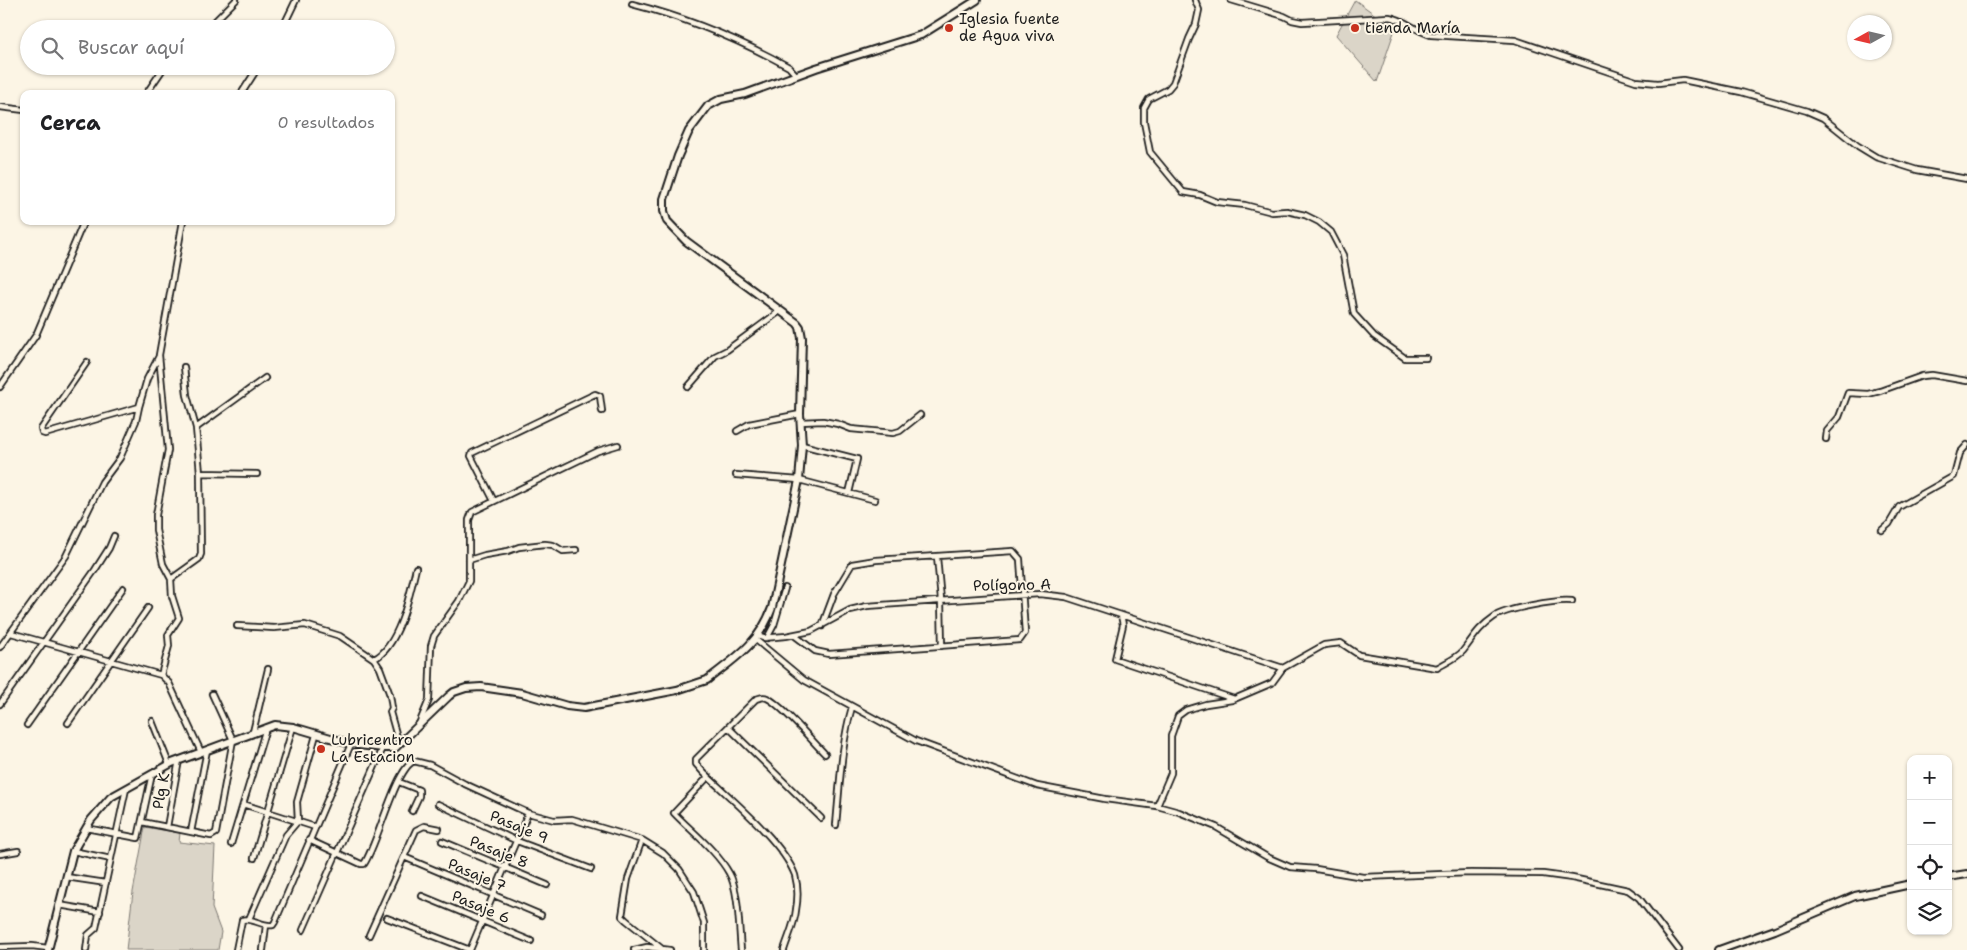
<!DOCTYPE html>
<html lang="es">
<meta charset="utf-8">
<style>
:root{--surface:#fff;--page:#f2f2f2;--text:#202124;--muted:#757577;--line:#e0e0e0}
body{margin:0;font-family:"Shantell Sans",sans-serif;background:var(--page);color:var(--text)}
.controls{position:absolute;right:15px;bottom:15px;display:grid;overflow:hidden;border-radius:10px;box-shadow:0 1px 4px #0004}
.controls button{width:45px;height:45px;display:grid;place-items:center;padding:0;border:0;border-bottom:1px solid var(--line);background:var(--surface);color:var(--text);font:25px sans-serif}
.compass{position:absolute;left:1847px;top:15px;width:45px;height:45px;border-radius:50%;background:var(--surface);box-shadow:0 1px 4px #0004;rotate:262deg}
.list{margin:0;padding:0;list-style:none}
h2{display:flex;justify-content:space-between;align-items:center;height:65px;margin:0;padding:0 20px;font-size:21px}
h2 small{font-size:16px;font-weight:400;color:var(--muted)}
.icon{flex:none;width:28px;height:28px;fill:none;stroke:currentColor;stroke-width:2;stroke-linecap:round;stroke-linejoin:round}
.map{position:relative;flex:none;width:1967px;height:950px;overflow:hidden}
.search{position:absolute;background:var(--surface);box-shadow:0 1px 4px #0004;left:20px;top:20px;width:375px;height:55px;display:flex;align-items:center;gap:12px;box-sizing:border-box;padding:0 18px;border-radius:28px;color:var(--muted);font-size:19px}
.panel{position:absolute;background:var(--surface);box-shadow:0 1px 4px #0004;left:20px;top:90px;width:375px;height:135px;border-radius:10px}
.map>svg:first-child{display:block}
.green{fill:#dbd5c8;stroke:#7c7872}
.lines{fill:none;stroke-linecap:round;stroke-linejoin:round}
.street-casing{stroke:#1c1c1c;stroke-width:8}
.secondary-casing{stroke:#1c1c1c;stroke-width:10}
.street{stroke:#fcf5e5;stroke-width:4.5}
.secondary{stroke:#fcf5e5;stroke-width:6}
.poi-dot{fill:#c8321e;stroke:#fcf5e5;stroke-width:2}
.labels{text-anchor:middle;stroke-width:4;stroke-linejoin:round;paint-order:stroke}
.poi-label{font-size:15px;fill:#1c1c1c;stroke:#fcf5e5;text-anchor:start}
.street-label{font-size:15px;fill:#1c1c1c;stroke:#fcf5e5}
</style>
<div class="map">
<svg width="1967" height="950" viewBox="0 0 1967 950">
<rect width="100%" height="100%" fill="#fcf5e5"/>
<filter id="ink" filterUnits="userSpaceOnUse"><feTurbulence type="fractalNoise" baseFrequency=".02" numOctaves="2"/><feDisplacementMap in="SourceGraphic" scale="10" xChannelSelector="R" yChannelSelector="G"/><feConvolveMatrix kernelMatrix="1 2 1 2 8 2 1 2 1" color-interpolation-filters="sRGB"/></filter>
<g filter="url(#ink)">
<!-- green -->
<path class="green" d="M 1355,0 L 1395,29 L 1377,82 L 1336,35 Z
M 145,827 L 180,833 L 179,842 L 215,846 L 212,908 L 221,932 L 218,950 L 126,950 L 133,892 Z"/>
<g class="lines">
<!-- street casing -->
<g class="street-casing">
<path id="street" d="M 1195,0 L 1199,10 L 1196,24 L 1189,39 L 1173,83 L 1168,89 L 1149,99 L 1144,108 L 1144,122 L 1150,152 L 1183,192 L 1200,195 L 1217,202 L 1245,205 L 1272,212 L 1287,211 L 1305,215 L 1319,222 L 1331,232 L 1343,255 L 1354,314 L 1374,336 L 1405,358 L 1426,358
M 1231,0 L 1284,16 L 1292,20 L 1302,22 L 1389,17 C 1405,19 1415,31 1431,35 L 1515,40 L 1636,81 L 1658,83 L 1683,80 L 1741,92 L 1807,111 L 1823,118 L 1858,146 L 1876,157 L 1917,170 L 1967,179
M 632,4 C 687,18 740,40 789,67 L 796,75
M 207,29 L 236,0
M 282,29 L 296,0
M 146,94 L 165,66
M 241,94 L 259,66
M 0,107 L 24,110
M 87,362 L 41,429 L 42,433 L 45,434 L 139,407 L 147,379 L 159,356
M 184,367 L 187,395 L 196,428
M 0,387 L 36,335 L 84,221
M 688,387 L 715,356 L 727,350 L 780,311
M 800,422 L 823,421 L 838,424 L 851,429 L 893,433 L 900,431 L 920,415
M 737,431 L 749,424 L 800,414
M 1826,439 L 1827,431 L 1839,417 L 1848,393 L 1868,394 L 1880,391 L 1922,376 L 1932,375 L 1967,381
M 802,445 L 857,459 L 849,493
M 200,473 L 257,474
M 736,475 L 799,480 L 875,500
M 494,501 L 471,456 L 472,453 L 595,394 L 600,396 L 602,411
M 1882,530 L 1889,524 L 1899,507 L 1954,476 L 1960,453 L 1967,445
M 937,557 L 941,600 L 942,646
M 469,560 L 485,555 L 508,551 L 519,547 L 545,544 L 553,545 L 563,551 L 576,550
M 171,579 L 199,559 L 201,554 L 200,473 L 196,428 L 265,378
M 1121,615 L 1123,625 L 1115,659 L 1234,699
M 237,626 L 274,628 L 305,625 L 340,636 L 374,659 L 380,668 L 390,695 L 392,708 L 390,712 L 399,744
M 11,633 L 161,675 L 169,683 L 201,752
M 794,635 L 815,651 L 829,654 L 1020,640 L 1025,633 L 1020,559 L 1013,551 L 876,560 L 852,564 L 834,594 L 822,626
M 758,636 L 763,638 L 786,636 L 811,631 L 850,610 L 867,606 L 1040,594 L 1066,597 L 1283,668
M 767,638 L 774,625 L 785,588
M 756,640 L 804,680 L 916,741 L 1037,786 L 1105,799 L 1157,806 L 1179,812 L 1216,827 L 1267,857 L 1290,867 L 1316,869 L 1363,877 L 1471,873 L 1543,874 L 1572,878 L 1628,890 L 1639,898 L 1679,950
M 0,647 L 66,556 L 102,482 L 120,458 L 136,421 L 139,407
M 374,659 C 399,647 410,594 416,568
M 161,675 L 169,646 L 168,635 L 179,618 L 172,596 L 171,579 L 163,564 L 156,530 L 156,515 L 168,450 L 159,355 L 183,221
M 0,704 L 95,570 L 109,548 L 114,536
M 152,721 L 169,764
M 68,723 L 148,608
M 419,724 L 429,700 L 431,646 L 434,636 L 459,601 L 469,581 L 469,520 L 472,512 L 598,451 L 618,445
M 27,725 L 123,588
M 728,727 L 821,818
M 253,732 L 268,669
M 708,777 L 674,813 C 691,831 717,851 729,873 C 739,889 739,931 741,950
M 399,782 L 419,790 L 419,796 L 412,811
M 243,804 L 315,827
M 438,804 L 517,841 L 591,869
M 1157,806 L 1171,773 L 1171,736 L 1178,716 L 1186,710 L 1206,704 L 1232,700 L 1272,683 L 1283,668 L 1324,645 L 1341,643 L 1359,655 L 1437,668 C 1445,663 1457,658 1463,651 C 1474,637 1478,628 1494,617 C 1505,609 1558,599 1572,601
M 142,822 L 211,836 L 216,833 L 233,740 L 212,694
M 836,825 C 840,785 841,745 852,707
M 167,827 L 179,760
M 86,828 L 138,838 L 152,774
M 191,832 L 207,750
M 309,840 L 361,864 L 364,864 C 378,844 395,769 414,761 L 430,765 L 465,784 L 528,813 L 554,820 L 572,819 L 642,840 L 663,853 L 679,869 L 694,892 L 704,923 L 704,950
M 642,840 L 628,879 L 622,916 L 626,920 L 661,948
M 442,841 L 547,885
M 231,844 L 266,728
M 73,851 L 111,859
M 0,854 L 18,851
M 404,857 L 541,915
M 254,858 L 293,727
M 66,877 L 106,883
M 422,896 L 531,941
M 59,905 L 100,912
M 387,918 L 470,950
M 249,919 L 286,835 L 298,821 L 297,802 L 316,735
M 303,930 L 383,748
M 369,935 L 416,830 L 424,826 L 439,829
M 0,947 L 32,946 L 48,948
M 86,950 L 88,935 L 96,928 L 126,789
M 236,950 L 242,920 C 253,917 262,927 273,925 L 275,922 L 351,744
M 263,950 L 266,925
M 470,950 L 528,813
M 634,950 L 647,947 L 670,950
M 784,950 C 788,937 795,923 796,910 C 798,899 798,886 795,875 C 783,842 730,798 704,773 L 696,764 L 696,759 L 756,699 C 760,698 763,696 767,698 C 781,704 813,742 825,754"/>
</g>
<!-- secondary casing -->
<g class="secondary-casing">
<path id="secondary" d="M 1948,877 L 1967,874
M 48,950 L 73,851 L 91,820 L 111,797 L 172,763 L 275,725 L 293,727 L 351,744 L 383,748 L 395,748 L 449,696 L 454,692 L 466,688 L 481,687 L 522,693 L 567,706 L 584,708 L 677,690 L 707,680 C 735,658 759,644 772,608 L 799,480 L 802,445 L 800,414 L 802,338 L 800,327 L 797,323 L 686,241 L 667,221 L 664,211 L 664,199 L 678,156 L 689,131 L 708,106 L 721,99 L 745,94 L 816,68 L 921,35 L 977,0
M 1719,950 L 1775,930 L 1855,896 L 1911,884"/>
</g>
<!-- street -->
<use href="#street" class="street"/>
<!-- secondary -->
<use href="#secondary" class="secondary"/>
</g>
</g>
<!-- markers -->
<g class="poi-dot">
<circle cx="949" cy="28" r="5"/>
<circle cx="1355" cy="28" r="5"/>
<circle cx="321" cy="749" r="5"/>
</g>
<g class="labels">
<!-- poi labels -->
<g class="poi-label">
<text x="959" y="24">Iglesia fuente<tspan x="959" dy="17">de Agua viva</tspan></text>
<text x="1365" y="33">tienda María</text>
<text x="331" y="745">Lubricentro<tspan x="331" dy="17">La Estacion</tspan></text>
</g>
<!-- street labels -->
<g class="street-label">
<text transform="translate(1012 585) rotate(-1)" y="5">Polígono A</text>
<text transform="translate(161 791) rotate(-79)" y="5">Plg K</text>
<text transform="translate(519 827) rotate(23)" y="5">Pasaje 9</text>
<text transform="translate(499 852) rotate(22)" y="5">Pasaje 8</text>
<text transform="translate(477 875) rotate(23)" y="5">Pasaje 7</text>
<text transform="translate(481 907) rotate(23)" y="5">Pasaje 6</text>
</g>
</g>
</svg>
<div class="controls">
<button>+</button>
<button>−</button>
<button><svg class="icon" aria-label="locate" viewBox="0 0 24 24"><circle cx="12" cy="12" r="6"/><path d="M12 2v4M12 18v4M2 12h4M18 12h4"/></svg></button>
<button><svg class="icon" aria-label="layers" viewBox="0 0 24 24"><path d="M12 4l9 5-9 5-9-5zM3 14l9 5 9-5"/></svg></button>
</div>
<svg class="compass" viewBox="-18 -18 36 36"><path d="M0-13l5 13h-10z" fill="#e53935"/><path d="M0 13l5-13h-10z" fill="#757577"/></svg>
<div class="search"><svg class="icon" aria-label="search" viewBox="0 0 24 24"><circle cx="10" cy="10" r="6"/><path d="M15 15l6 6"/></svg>Buscar aquí</div>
<section class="panel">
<h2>Cerca<small>0 resultados</small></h2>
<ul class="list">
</ul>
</section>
</div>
